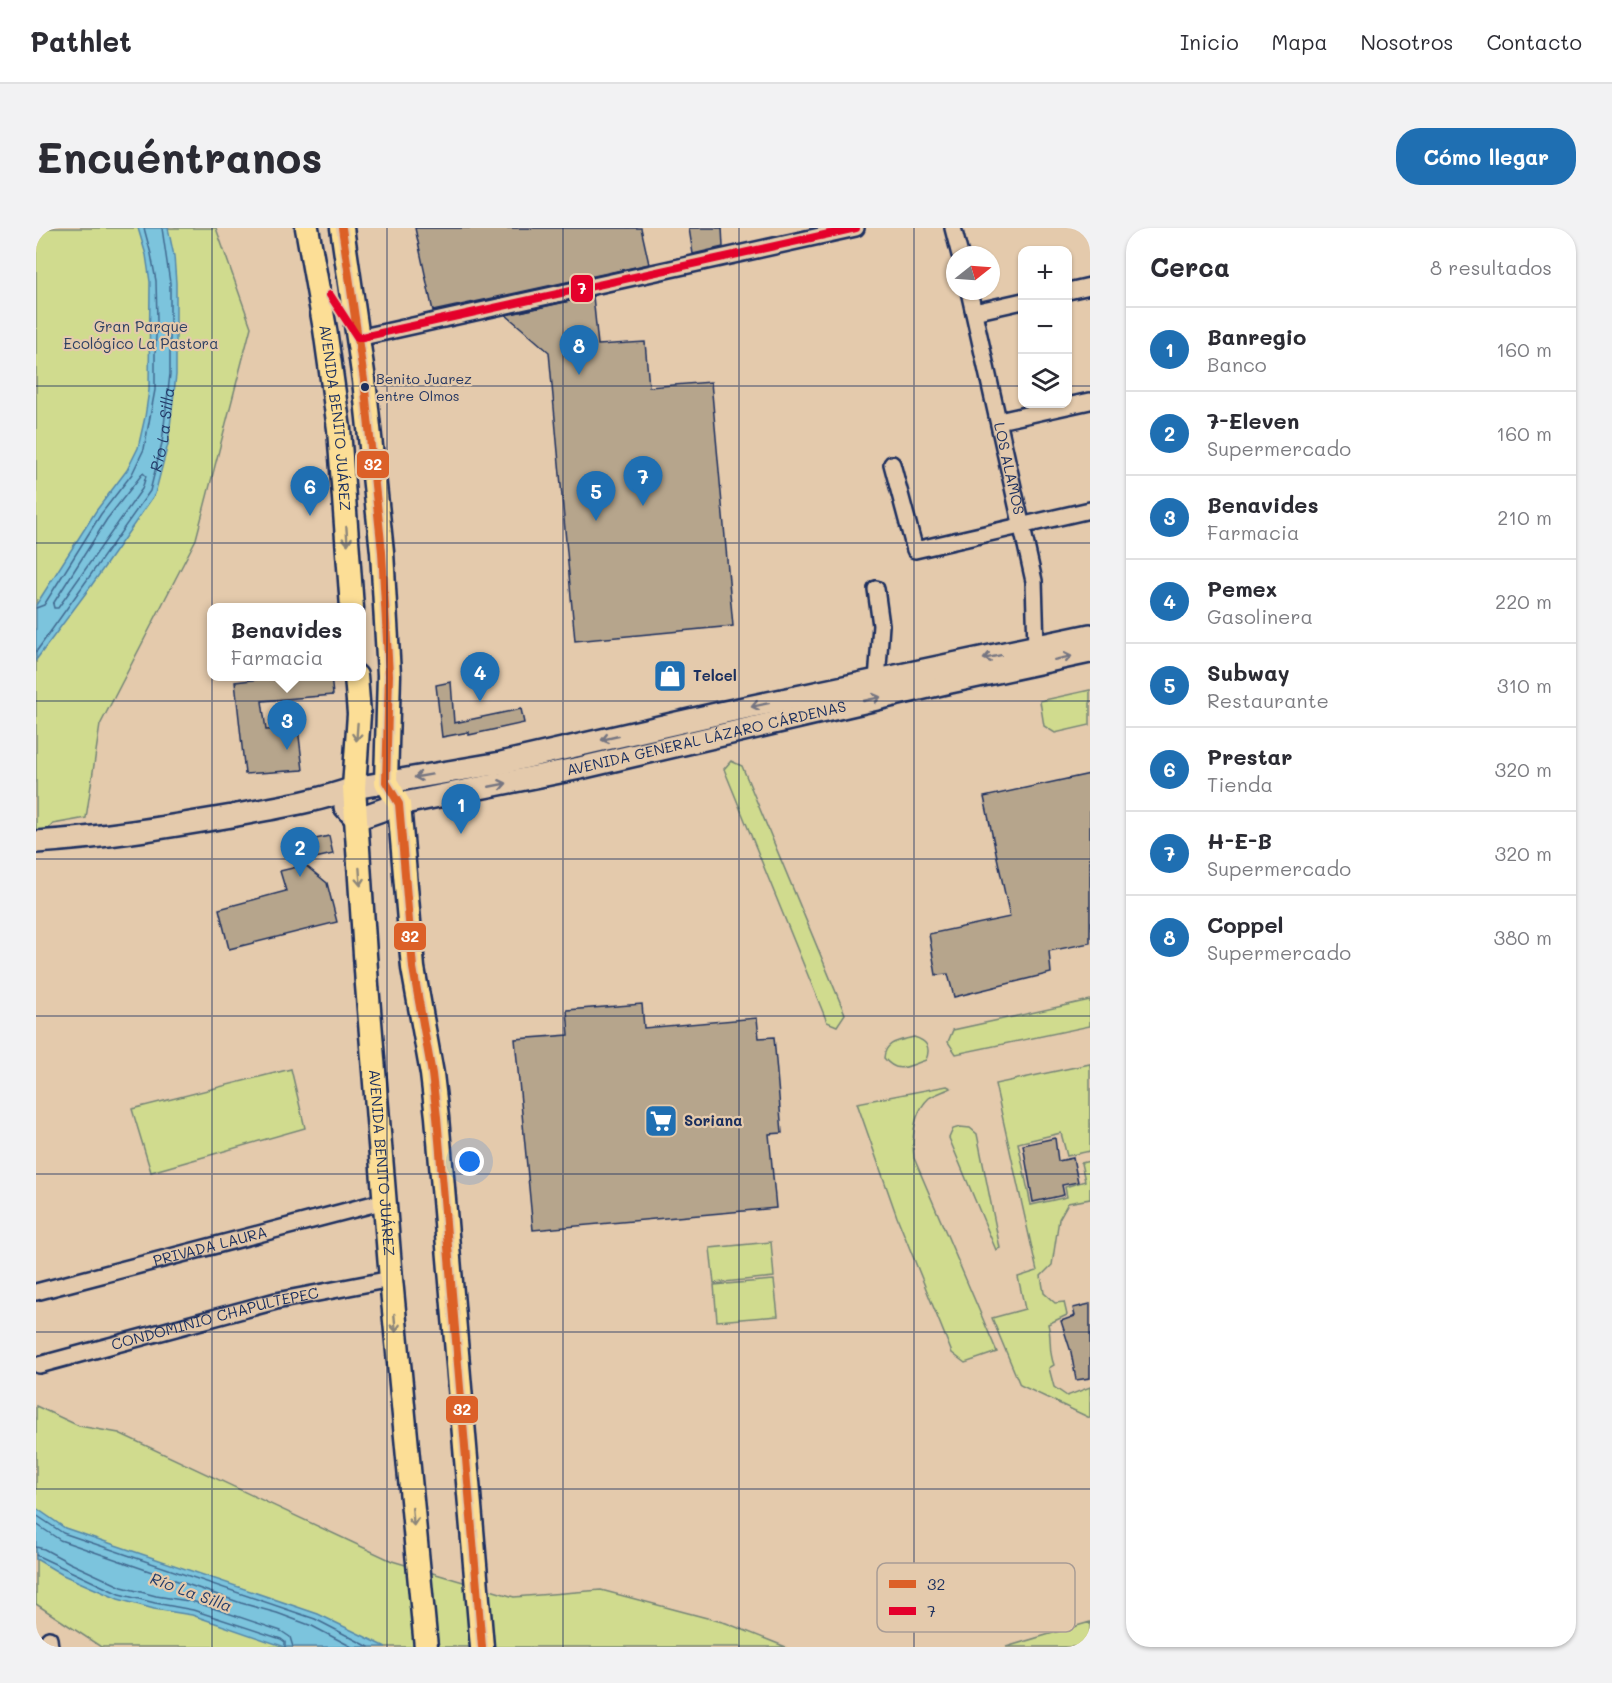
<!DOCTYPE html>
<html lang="es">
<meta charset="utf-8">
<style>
:root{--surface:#fff;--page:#f2f2f3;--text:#2b2b33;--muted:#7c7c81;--line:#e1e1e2;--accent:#1f6fb2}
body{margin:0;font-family:Mali,sans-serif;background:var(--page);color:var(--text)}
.controls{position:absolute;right:18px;top:18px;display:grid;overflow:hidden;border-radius:12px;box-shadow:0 2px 4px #0004}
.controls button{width:54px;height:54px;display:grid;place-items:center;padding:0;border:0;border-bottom:2px solid var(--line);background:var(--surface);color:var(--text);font:30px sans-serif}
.compass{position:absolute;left:910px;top:18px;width:54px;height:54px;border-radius:50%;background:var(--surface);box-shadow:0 2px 4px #0004;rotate:73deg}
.you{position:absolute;left:434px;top:934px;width:21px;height:21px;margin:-15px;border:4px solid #fff;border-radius:50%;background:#1a73e8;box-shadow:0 0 0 9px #1a73e833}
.badge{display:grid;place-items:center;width:39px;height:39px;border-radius:50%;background:var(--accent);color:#fff;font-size:20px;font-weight:700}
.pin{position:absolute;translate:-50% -50px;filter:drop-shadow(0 2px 3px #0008)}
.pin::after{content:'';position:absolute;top:32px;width:21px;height:18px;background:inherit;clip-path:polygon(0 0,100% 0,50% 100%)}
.popup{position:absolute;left:171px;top:375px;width:159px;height:78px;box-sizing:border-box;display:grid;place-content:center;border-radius:12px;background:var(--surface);filter:drop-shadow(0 2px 4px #0005);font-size:20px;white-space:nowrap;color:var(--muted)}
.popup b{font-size:22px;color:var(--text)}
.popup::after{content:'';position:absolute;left:50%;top:100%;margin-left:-12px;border:12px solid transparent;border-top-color:var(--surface)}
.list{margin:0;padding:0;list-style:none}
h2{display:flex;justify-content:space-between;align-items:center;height:78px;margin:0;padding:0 24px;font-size:26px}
h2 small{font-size:20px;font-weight:400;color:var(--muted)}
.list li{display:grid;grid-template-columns:39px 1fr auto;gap:18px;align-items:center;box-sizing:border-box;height:84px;padding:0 24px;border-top:2px solid var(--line)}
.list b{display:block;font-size:22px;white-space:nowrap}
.list p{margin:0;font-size:20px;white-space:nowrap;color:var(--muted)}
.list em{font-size:20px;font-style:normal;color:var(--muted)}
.icon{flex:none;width:33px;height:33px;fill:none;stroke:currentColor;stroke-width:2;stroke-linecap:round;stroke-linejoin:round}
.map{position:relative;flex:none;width:1054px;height:1419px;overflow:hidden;border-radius:24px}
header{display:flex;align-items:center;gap:36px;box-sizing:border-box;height:84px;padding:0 30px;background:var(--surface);border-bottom:2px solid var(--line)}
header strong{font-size:28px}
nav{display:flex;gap:33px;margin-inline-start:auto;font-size:21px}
.intro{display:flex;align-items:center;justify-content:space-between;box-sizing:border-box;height:144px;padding:0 36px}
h1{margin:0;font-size:42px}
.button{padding:15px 27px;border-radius:24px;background:var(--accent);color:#fff;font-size:21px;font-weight:700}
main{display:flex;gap:36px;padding:0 36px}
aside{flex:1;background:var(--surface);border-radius:24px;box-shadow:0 2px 4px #0004}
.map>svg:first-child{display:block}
.green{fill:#d0db8e;stroke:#768576;stroke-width:1.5}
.water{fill:#7cc4dd;stroke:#58a;stroke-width:1.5}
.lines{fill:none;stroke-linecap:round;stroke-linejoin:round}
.shore{stroke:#426b91;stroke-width:1.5}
.building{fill:#b6a58c;stroke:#1b2f5e;stroke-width:1.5}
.street-casing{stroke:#1b2f5e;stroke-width:20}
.secondary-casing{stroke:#1b2f5e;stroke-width:26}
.primary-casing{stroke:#1b2f5e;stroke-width:27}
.street{stroke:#e4caac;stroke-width:15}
.secondary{stroke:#e4caac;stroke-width:21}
.primary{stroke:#fcde96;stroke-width:22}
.bus-1-casing{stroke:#e4caac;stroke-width:12}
.bus-2-casing{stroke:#e4caac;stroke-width:12}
.bus-1{stroke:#dc6028;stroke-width:8}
.bus-2{stroke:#e4002b;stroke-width:8}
.oneway{stroke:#8c867a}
.oneway2{stroke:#757581}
.grid{fill:none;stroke:#1b2f5e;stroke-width:1.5;stroke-opacity:0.55}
.bus-dot{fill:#1b2f5e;stroke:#e4caac;stroke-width:2}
.labels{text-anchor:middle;stroke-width:4.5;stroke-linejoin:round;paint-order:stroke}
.bus-label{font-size:14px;fill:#1b2f5e;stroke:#e4caac;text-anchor:start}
.park-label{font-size:15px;fill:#2d4063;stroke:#e4caac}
.street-label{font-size:15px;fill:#1b2f5e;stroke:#e4caac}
.poi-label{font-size:15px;font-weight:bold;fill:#1b2f5e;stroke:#e4caac;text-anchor:start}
.water-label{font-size:16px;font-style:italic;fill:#253e6b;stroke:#e4caac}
.key{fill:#e4caac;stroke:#a89c95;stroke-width:1.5}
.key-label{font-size:16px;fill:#1b2f5e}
.line-badge{stroke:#e4caac;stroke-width:2}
.badge-label{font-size:16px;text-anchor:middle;font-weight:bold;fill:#fff}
</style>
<header>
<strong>Pathlet</strong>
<nav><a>Inicio</a><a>Mapa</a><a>Nosotros</a><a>Contacto</a></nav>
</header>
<div class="intro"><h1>Encuéntranos</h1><a class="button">Cómo llegar</a></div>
<main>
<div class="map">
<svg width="1054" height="1419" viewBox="0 0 1054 1419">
<rect width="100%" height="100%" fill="#e4caac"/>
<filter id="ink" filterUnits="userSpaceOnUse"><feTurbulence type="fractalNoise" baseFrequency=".0167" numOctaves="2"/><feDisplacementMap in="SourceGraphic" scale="12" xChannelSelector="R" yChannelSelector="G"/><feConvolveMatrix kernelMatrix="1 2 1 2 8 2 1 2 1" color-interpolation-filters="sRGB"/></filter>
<g filter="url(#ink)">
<!-- green -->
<path class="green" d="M 0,0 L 180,0 L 215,99 L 160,311 L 64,497 L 50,590 L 17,596 L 0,614 Z
M 1054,462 L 1054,497 L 1019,505 L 1008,498 L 1004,473 Z
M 695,533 L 706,538 L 809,786 L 801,798 L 791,794 L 688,541 Z
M 1054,772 L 1054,798 L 920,826 L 912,814 L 917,802 Z
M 878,809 C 891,813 895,819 890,832 C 871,838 862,847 848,830 C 849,813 864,813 878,809 Z
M 1054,836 L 1054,923 L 1031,928 L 1025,905 L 982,915 L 995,977 L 1031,969 L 1029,959 L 1049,953 L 1045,935 L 1054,933 L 1054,971 L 1032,975 L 1023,991 L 1016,1037 L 1005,1048 L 1008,1065 L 1019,1075 L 1028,1074 L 1031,1087 L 1012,1096 C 1016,1111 1012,1122 1018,1137 L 1013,1140 L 1018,1159 L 1031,1168 L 1054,1159 L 1054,1190 L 984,1157 L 956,1090 L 989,1081 L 982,1049 L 1001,1043 L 959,856 Z
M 255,841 L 269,900 L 115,944 L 96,881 Z
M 911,858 L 915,860 C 909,863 899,866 893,870 C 877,885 876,911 878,930 L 961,1124 L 929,1135 L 916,1125 L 861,989 L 821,875 Z
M 924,899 L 934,900 L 941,906 L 964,1020 L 960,1022 L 913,910 L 917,901 Z
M 735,1014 L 738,1049 L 678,1055 L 674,1020 Z
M 738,1052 L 742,1088 L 681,1093 L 678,1057 Z
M 0,1178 L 43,1198 L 83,1205 L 356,1333 L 478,1369 L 565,1362 L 690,1395 L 750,1419 L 65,1419 L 0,1376 Z
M 1054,1394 L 1054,1419 L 970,1419 Z"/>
<!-- water -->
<path class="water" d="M 102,0 L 132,0 L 138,28 L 140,55 L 140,147 L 132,216 L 119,266 L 55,358 L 0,432 L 0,377 L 60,283 L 91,242 L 102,220 L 109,189 L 113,162 L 114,54 L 110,27 Z
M 0,1280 L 29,1300 L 282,1386 L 350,1419 L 249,1419 L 156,1387 L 118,1381 L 82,1371 L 27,1347 L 0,1331 Z"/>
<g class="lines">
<!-- shore -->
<g class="shore">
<path d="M 107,245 L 110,248 L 106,261 L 22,380 L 18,380 L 17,376 L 71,291 Z"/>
<path d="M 0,380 L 8,377 L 65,286 L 96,246 L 108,221 L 119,162 L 119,125 L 121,92 L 120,53 L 115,26 L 108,0"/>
<path id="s1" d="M 0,424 L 114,263 L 126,215 L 134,146 L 134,55 L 126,0"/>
<path d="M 0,1287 L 27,1305 L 279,1391 L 333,1419"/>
<path d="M 0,1296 L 24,1312 L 205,1375 L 241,1385 L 276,1398 L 316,1419"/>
<path d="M 0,1319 L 8,1321 L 34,1335 L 86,1359 L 120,1368 L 159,1374 L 245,1403 L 254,1409 L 257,1419"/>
<path d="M 0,1327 L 83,1366 L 119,1375 L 157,1382 L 245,1411 L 249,1414 L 249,1419"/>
</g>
</g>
<!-- building -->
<path class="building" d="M 379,0 L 605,0 L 613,36 L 397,83 Z
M 653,0 L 686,0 L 687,19 L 657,26 Z
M 557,68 L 562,117 L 609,114 L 613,159 L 675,154 L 697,398 L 539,413 L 513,124 L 470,87 Z
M 251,448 L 295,448 L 297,467 L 226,473 L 230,502 L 262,500 L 267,542 L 209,546 L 199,454 Z
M 415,454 L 418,495 L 485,481 L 488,495 L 433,507 L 433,504 L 406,509 L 400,457 Z
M 1054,546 L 1054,715 L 1013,723 L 1015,745 L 918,769 L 912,746 L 900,747 L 893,706 L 974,689 L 948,569 Z
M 293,608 L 297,626 L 279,630 L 275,612 Z
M 269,637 L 291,655 L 301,694 L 193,721 L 183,681 L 250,663 L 244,643 Z
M 606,776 L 608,800 L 721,790 L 723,810 L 738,809 L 746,905 L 733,906 L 740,980 L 497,1002 L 479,811 L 533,807 L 531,782 Z
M 1019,910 L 1022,933 L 1037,930 L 1042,954 L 1026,957 L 1028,967 L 997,974 L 987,917 Z
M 1054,1076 L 1054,1150 L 1040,1152 L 1035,1124 L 1025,1093 L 1039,1088 L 1037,1080 Z"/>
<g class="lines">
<!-- street casing -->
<g class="street-casing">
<g id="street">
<path d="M 917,0 L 924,27"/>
<path id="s2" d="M 933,63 L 998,353 L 1000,419"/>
<path d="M 1032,63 L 1054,58"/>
<path d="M 938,84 L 987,73"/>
<path d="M 322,110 L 820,0"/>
<path d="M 963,193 L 1054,173"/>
<path d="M 856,236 L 879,322 L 1054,282"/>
<path d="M 840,361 L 845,397 L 841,453"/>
<path id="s3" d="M 0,1064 L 349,973"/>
<path id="s4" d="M 3,1137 L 240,1073 L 355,1051"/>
<path d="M 13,1411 L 14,1419"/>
</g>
</g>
<!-- secondary casing -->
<g class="secondary-casing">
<g id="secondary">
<path id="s5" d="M 309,579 L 320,591 L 363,576 L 544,540 L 914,454 L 1054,424"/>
<path d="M 0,614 C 66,610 131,599 196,588 C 237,580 279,574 318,560 L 465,535 L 689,484 L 1054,407"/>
</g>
</g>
<!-- primary casing -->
<g class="primary-casing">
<g id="primary">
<path id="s6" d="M 271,0 L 289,101 L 303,201 L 316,380"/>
<path d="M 306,0 L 328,152 L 346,324 L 353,447 L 350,554 L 363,576 L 377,740 L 396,846 L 401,889 L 446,1419"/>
<path id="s7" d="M 320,448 L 323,486 L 318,560 L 331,757 L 355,1051 L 390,1419"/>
</g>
</g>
<!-- street -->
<use href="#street" class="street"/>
<!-- secondary -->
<use href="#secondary" class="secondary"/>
<!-- primary -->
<use href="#primary" class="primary"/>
<!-- bus-1 casing -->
<g class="bus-1-casing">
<path id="bus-1" d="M 306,0 L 328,152 L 346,324 L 353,447 L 350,554 L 363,576 L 377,740 L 396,846 L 401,889 L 446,1419"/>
</g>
<!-- bus-2 casing -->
<g class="bus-2-casing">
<path id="bus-2" d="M 294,67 L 322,110 L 820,0"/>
</g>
<!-- bus-1 -->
<use href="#bus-1" class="bus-1"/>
<!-- bus-2 -->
<use href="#bus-2" class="bus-2"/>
</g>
<!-- one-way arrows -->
<defs><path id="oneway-shaft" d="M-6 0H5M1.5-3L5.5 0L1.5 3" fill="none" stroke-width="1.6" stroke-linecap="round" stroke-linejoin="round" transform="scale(1.5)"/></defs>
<g class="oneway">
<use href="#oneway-shaft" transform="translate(311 308) rotate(86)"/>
<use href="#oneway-shaft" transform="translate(321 504) rotate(94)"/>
<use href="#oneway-shaft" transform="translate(324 649) rotate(86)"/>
<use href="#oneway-shaft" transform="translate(359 1095) rotate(85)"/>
<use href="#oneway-shaft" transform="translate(377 1289) rotate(85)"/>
</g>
<g class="oneway2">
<use href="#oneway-shaft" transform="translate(956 429) rotate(168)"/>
<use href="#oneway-shaft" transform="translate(1027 430) rotate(-12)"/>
<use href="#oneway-shaft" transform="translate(836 471) rotate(-13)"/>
<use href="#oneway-shaft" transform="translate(724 477) rotate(168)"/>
<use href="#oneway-shaft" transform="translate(574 510) rotate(167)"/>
<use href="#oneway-shaft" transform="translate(387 548) rotate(170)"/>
<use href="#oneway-shaft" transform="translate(462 557) rotate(-11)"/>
</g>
</g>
<!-- grid -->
<path class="grid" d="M 176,0 L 176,1419M 351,0 L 351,1419M 527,0 L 527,1419M 703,0 L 703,1419M 878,0 L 878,1419M 0,158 L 987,158M 1032,158 L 1054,158M 0,315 L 1054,315M 0,473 L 1054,473M 0,631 L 1054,631M 0,788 L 1054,788M 0,946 L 1054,946M 0,1104 L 1054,1104M 0,1261 L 1054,1261"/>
<!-- icons -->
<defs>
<g id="shop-square" transform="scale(1.725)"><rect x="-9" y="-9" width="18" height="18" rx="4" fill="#1f6fb2" stroke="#e4caac"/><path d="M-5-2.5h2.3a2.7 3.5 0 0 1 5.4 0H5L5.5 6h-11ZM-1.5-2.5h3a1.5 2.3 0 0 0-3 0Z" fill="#fff"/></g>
<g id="supermarket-square" transform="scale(1.725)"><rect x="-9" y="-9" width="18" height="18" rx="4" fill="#1f6fb2" stroke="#e4caac"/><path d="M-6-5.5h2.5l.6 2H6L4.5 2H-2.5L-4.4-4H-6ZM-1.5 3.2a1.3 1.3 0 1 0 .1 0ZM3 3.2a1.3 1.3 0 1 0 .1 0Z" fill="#fff"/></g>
</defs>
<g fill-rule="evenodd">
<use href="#shop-square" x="634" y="448"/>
<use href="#supermarket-square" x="625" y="893"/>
</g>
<!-- markers -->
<circle class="bus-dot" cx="329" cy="159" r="5"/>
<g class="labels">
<!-- bus labels -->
<g class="bus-label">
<text x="340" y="156">Benito Juarez<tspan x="340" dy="17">entre Olmos</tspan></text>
</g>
<!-- park labels -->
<g class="park-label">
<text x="105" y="104">Gran Parque<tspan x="105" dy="17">Ecológico La Pastora</tspan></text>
</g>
<!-- street labels -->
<g class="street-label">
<text dy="5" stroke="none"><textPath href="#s6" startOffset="192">AVENIDA BENITO JUÁREZ</textPath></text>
<text dy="5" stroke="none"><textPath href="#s2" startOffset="182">LOS ALAMOS</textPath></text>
<text dy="5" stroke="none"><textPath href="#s5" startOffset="376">AVENIDA GENERAL LÁZARO CÁRDENAS</textPath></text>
<text dy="5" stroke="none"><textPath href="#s7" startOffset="488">AVENIDA BENITO JUÁREZ</textPath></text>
<text dy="5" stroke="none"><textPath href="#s3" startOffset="180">PRIVADA LAURA</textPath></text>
<text dy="5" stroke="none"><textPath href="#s4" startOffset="182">CONDOMINIO CHAPULTEPEC</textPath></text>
</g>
<!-- poi labels -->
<g class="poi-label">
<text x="657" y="453">Telcel</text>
<text x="648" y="898">Soriana</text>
</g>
<!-- water labels -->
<g class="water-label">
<text dy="6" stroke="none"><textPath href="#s1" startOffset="260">Río La Silla</textPath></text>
<text transform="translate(155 1364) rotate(20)" y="6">Río La Silla</text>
</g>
</g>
<!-- legend -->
<rect x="841" y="1335" width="198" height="69" rx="9" class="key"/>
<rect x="853" y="1352" width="27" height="8" fill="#dc6028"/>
<rect x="853" y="1379" width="27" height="8" fill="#e4002b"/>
<g class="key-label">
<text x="891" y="1362">32</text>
<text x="891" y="1389">7</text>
</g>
<g class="line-badge">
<rect x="534" y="46" width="24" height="29" rx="6" fill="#e4002b"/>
<rect x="320" y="222" width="34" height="29" rx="6" fill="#dc6028"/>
<rect x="357" y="694" width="34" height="29" rx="6" fill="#dc6028"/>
<rect x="409" y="1167" width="34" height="29" rx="6" fill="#dc6028"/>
</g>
<g class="badge-label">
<text x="546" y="66">7</text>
<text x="337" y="242">32</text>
<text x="374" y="714">32</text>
<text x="426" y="1187">32</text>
</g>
</svg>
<div class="controls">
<button>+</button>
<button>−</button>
<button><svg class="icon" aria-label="layers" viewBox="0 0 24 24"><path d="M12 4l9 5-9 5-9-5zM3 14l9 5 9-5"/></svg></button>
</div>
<svg class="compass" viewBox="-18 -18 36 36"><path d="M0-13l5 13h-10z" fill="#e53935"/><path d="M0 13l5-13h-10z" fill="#7c7c81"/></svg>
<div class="you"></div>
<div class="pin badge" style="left:425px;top:606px">1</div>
<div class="pin badge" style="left:264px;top:649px">2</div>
<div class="pin badge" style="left:251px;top:522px">3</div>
<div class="popup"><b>Benavides</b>Farmacia</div>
<div class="pin badge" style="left:444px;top:474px">4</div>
<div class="pin badge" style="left:560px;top:293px">5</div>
<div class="pin badge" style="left:274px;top:288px">6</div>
<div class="pin badge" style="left:607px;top:278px">7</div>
<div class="pin badge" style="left:543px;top:147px">8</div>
</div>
<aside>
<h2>Cerca<small>8 resultados</small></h2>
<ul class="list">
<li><span class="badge">1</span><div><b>Banregio</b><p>Banco</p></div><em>160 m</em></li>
<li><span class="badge">2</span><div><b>7-Eleven</b><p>Supermercado</p></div><em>160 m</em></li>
<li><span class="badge">3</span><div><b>Benavides</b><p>Farmacia</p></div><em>210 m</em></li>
<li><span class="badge">4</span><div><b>Pemex</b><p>Gasolinera</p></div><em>220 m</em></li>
<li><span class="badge">5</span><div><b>Subway</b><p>Restaurante</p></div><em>310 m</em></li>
<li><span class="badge">6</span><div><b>Prestar</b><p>Tienda</p></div><em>320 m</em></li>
<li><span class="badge">7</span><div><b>H-E-B</b><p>Supermercado</p></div><em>320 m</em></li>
<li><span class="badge">8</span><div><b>Coppel</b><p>Supermercado</p></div><em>380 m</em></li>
</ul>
</aside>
</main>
